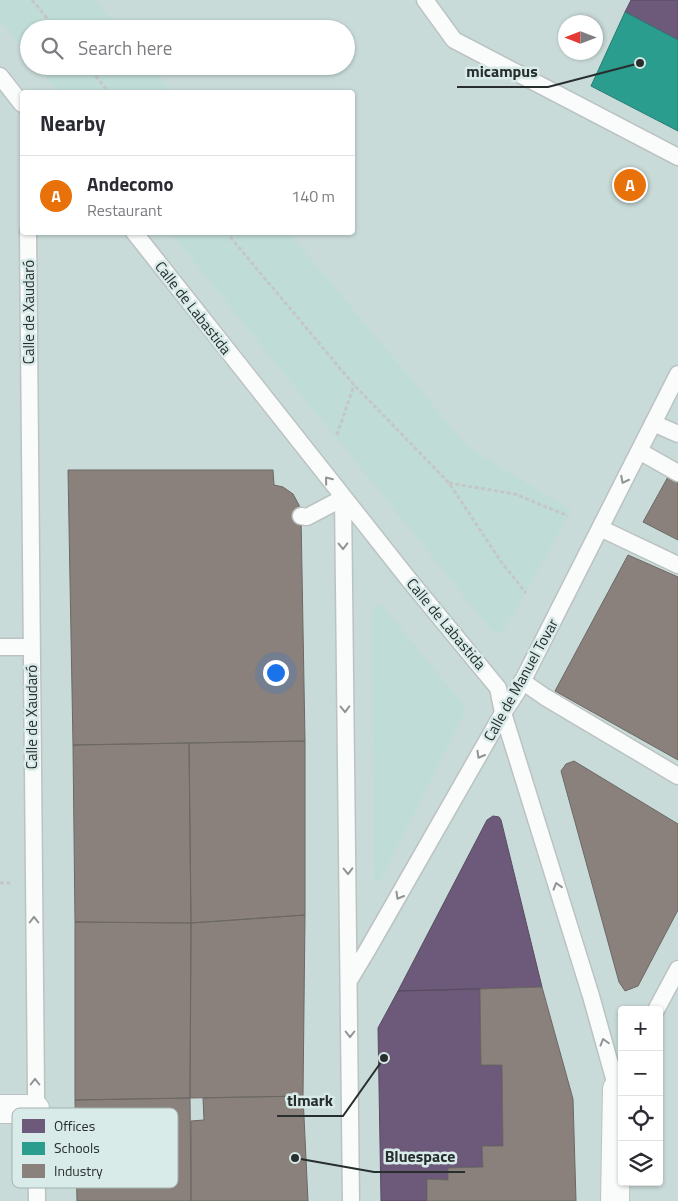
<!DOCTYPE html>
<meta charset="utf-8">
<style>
:root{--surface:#fff;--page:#f2f2f3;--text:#2b2b33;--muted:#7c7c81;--line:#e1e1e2;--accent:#0b8043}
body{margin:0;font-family:"Titillium Web",sans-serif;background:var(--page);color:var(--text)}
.controls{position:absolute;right:15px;bottom:15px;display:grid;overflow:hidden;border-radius:5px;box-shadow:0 1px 4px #0004}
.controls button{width:45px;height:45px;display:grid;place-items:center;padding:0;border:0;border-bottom:1px solid var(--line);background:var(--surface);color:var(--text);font:25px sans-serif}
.compass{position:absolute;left:558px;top:15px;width:45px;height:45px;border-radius:50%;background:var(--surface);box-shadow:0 1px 4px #0004;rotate:270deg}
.you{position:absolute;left:275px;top:672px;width:18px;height:18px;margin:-12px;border:4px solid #fff;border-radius:50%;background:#1a73e8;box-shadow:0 0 0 8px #1a73e833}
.badge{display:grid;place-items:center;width:32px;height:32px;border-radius:50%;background:var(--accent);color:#fff;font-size:16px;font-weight:700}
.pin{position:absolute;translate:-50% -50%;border:2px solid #fff;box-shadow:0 1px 5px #0006}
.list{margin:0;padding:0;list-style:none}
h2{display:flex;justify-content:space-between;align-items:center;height:65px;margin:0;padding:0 20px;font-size:21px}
h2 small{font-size:16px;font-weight:400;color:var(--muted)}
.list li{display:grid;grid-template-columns:32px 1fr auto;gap:15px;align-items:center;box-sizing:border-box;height:80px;padding:0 20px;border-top:1px solid var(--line)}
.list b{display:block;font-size:19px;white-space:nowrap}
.list p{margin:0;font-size:16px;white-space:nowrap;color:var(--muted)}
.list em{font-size:16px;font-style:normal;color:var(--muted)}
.icon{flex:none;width:28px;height:28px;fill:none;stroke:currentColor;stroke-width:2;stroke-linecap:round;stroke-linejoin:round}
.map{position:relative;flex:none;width:678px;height:1201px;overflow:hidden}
.search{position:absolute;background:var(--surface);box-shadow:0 1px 4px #0004;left:20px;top:20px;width:335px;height:55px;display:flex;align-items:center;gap:12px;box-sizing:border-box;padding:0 18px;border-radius:28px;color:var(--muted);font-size:19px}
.panel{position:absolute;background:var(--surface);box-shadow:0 1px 4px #0004;left:20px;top:90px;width:335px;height:145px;border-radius:5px}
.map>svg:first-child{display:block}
.built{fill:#c8dbd8;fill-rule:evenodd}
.green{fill:#bfdcd7}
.offices{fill:#6d597a;stroke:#584c63}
.schools{fill:#2a9d8f;stroke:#297c72}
.industry{fill:#8a817c;stroke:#6c6864}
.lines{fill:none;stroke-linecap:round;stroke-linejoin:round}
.service-casing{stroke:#bbc3c2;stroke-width:19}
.minor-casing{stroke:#bbc3c2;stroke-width:30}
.path{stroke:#c5c7c7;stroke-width:3;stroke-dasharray:4 2.5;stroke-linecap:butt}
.service{stroke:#fafbfb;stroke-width:16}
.minor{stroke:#fafbfb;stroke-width:28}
.oneway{stroke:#909494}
.labels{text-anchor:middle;stroke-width:5;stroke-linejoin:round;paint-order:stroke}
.street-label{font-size:15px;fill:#272e2d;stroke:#d8ebe8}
.key{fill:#d8ebe8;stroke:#a3b2b0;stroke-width:1}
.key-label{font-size:14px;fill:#272e2d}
.leader{fill:none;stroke:#272e2d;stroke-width:2}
.callout-dot{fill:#272e2d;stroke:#d8ebe8;stroke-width:2}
.callout-label{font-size:16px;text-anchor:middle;font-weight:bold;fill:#272e2d;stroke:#d8ebe8;stroke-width:5;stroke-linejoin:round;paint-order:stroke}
</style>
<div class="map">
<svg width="678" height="1201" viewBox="0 0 678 1201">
<rect width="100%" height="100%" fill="#dce7e5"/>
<!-- built -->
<path class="built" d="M 0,0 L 678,0 L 678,1201 L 0,1201 ZM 566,22 L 596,22 L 596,52 L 566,52 ZM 29,29 L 346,29 L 346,66 L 29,66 ZM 22,92 L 352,92 L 352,232 L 22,232 ZM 622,1010 L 659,1010 L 659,1182 L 622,1182 Z"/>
<!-- green -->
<path class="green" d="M 0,0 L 95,0 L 119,29 L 29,29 L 29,56 L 0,20 Z
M 37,66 L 150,66 L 172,92 L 58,92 Z
M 171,233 L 289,233 L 469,448 L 571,510 L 526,593 L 503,631 L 496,634 L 491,630 Z
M 378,605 L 384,607 L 465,707 L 464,714 L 381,879 L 378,881 L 374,879 L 372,614 L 373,610 Z"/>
<!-- offices -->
<path class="offices" d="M 631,0 L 678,0 L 678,40 L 625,12 Z
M 493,816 L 499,817 L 501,820 L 542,987 L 398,991 L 487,820 Z
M 480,989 L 481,1065 L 502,1065 L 503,1146 L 482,1146 L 483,1167 L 448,1168 L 448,1180 L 427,1179 L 427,1201 L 381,1201 L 378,1028 L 398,991 Z"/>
<!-- schools -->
<path class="schools" d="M 625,12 L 678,40 L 678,131 L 591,86 Z"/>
<!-- industry -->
<path class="industry" d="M 68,470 L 273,470 L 274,485 L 283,487 L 293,494 L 299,505 L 301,516 L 305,741 L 73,745 Z
M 669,475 L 678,480 L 678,540 L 643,522 Z
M 628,555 L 678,577 L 678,760 L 555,691 Z
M 305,741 L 305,915 L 191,923 L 189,743 Z
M 189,743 L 191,923 L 75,922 L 73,745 Z
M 574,761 L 678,824 L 678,910 L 638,986 L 625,991 L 619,982 L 561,771 L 566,764 Z
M 305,915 L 303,1096 L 190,1098 L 191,923 Z
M 75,922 L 191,923 L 190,1098 L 75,1100 Z
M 542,987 L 573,1099 L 576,1201 L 427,1201 L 427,1179 L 448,1180 L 448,1168 L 483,1167 L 482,1146 L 503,1146 L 502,1065 L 481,1065 L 480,989 Z
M 303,1096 L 308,1201 L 191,1201 L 191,1121 L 204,1120 L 203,1098 Z
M 190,1098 L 191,1201 L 77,1201 L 75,1100 Z"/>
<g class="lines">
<!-- service casing -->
<g class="service-casing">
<path id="service" d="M 425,0 L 454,40 L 678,157
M 0,76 L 22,104
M 28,232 L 37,1201
M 134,232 L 410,581 L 498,688 L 503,713 L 591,996 L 617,1089
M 653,423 L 678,434
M 639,451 L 678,473
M 301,516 L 307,517 L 343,498 L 351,1201
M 600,528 L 678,565
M 0,647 L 31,647
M 522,681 L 545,697 L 678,776
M 350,979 L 368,949 L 503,713 L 517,692 L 678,374
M 656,1010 L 678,969"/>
</g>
<!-- minor casing -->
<g class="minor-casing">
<path id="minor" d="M 0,1109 L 35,1109
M 615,1201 L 617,1089"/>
</g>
<!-- path -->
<path class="path" d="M 32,0 L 56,29
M 87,66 L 109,92
M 226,232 L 354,385 L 449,483 L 502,563 L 526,593
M 337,435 L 354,385
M 449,483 L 515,494 L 568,516
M 0,883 L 12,883"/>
<!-- service -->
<use href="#service" class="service"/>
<!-- minor -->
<use href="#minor" class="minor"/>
</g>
<!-- one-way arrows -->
<defs><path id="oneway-chevron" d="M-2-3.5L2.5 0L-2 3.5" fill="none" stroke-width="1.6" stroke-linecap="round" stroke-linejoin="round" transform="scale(1.25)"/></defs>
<g class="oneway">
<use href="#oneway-chevron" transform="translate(328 480) rotate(-129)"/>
<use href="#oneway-chevron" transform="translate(624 480) rotate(117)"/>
<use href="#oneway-chevron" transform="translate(343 546) rotate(89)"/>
<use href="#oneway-chevron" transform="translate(345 709) rotate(89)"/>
<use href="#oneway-chevron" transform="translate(480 755) rotate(120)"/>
<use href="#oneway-chevron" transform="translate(348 871) rotate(89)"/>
<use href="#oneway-chevron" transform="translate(557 886) rotate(-107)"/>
<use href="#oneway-chevron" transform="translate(399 896) rotate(120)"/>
<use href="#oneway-chevron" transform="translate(34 920) rotate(-90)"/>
<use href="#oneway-chevron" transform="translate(350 1034) rotate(90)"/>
<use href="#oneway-chevron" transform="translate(604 1042) rotate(-106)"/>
<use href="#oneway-chevron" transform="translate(35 1082) rotate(-90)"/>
</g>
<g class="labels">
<!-- street labels -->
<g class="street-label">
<text transform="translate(193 308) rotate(52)" y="5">Calle de Labastida</text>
<text transform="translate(29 312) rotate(-90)" y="5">Calle de Xaudaró</text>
<text transform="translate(446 624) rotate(50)" y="5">Calle de Labastida</text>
<text transform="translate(521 680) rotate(-61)" y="5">Calle de Manuel Tovar</text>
<text transform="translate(32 717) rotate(-90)" y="5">Calle de Xaudaró</text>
</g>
</g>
<!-- legend -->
<rect x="12" y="1108" width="166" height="80" rx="8" class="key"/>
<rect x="22" y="1119" width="23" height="14" fill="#6d597a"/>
<rect x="22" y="1142" width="23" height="13" fill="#2a9d8f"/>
<rect x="22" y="1164" width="23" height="14" fill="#8a817c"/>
<g class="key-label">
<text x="54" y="1131">Offices</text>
<text x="54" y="1153">Schools</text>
<text x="54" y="1176">Industry</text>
</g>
<!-- callouts -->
<path class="leader" d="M640 63L548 87H457M384 1058L343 1116H277M295 1158L374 1172H465"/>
<g class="callout-dot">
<circle cx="640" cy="63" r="5"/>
<circle cx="384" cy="1058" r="5"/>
<circle cx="295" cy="1158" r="5"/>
</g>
<g class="callout-label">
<text x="502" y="77">micampus</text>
<text x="310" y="1106">tlmark</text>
<text x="420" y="1162">Bluespace</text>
</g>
</svg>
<div class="controls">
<button>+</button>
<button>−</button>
<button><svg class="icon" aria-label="locate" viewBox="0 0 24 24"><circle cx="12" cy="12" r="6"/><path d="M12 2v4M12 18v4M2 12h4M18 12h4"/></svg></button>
<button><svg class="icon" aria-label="layers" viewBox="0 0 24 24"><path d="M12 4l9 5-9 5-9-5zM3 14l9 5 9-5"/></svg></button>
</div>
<svg class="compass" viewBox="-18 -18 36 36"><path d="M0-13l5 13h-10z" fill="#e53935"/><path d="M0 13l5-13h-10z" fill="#7c7c81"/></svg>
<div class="you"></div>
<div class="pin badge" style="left:630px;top:185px;background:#e8710a">A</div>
<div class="search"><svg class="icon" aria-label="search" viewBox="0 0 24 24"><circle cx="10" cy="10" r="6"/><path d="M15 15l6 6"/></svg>Search here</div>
<section class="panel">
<h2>Nearby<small></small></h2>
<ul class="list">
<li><span class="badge" style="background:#e8710a">A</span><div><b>Andecomo</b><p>Restaurant</p></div><em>140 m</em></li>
</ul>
</section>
</div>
